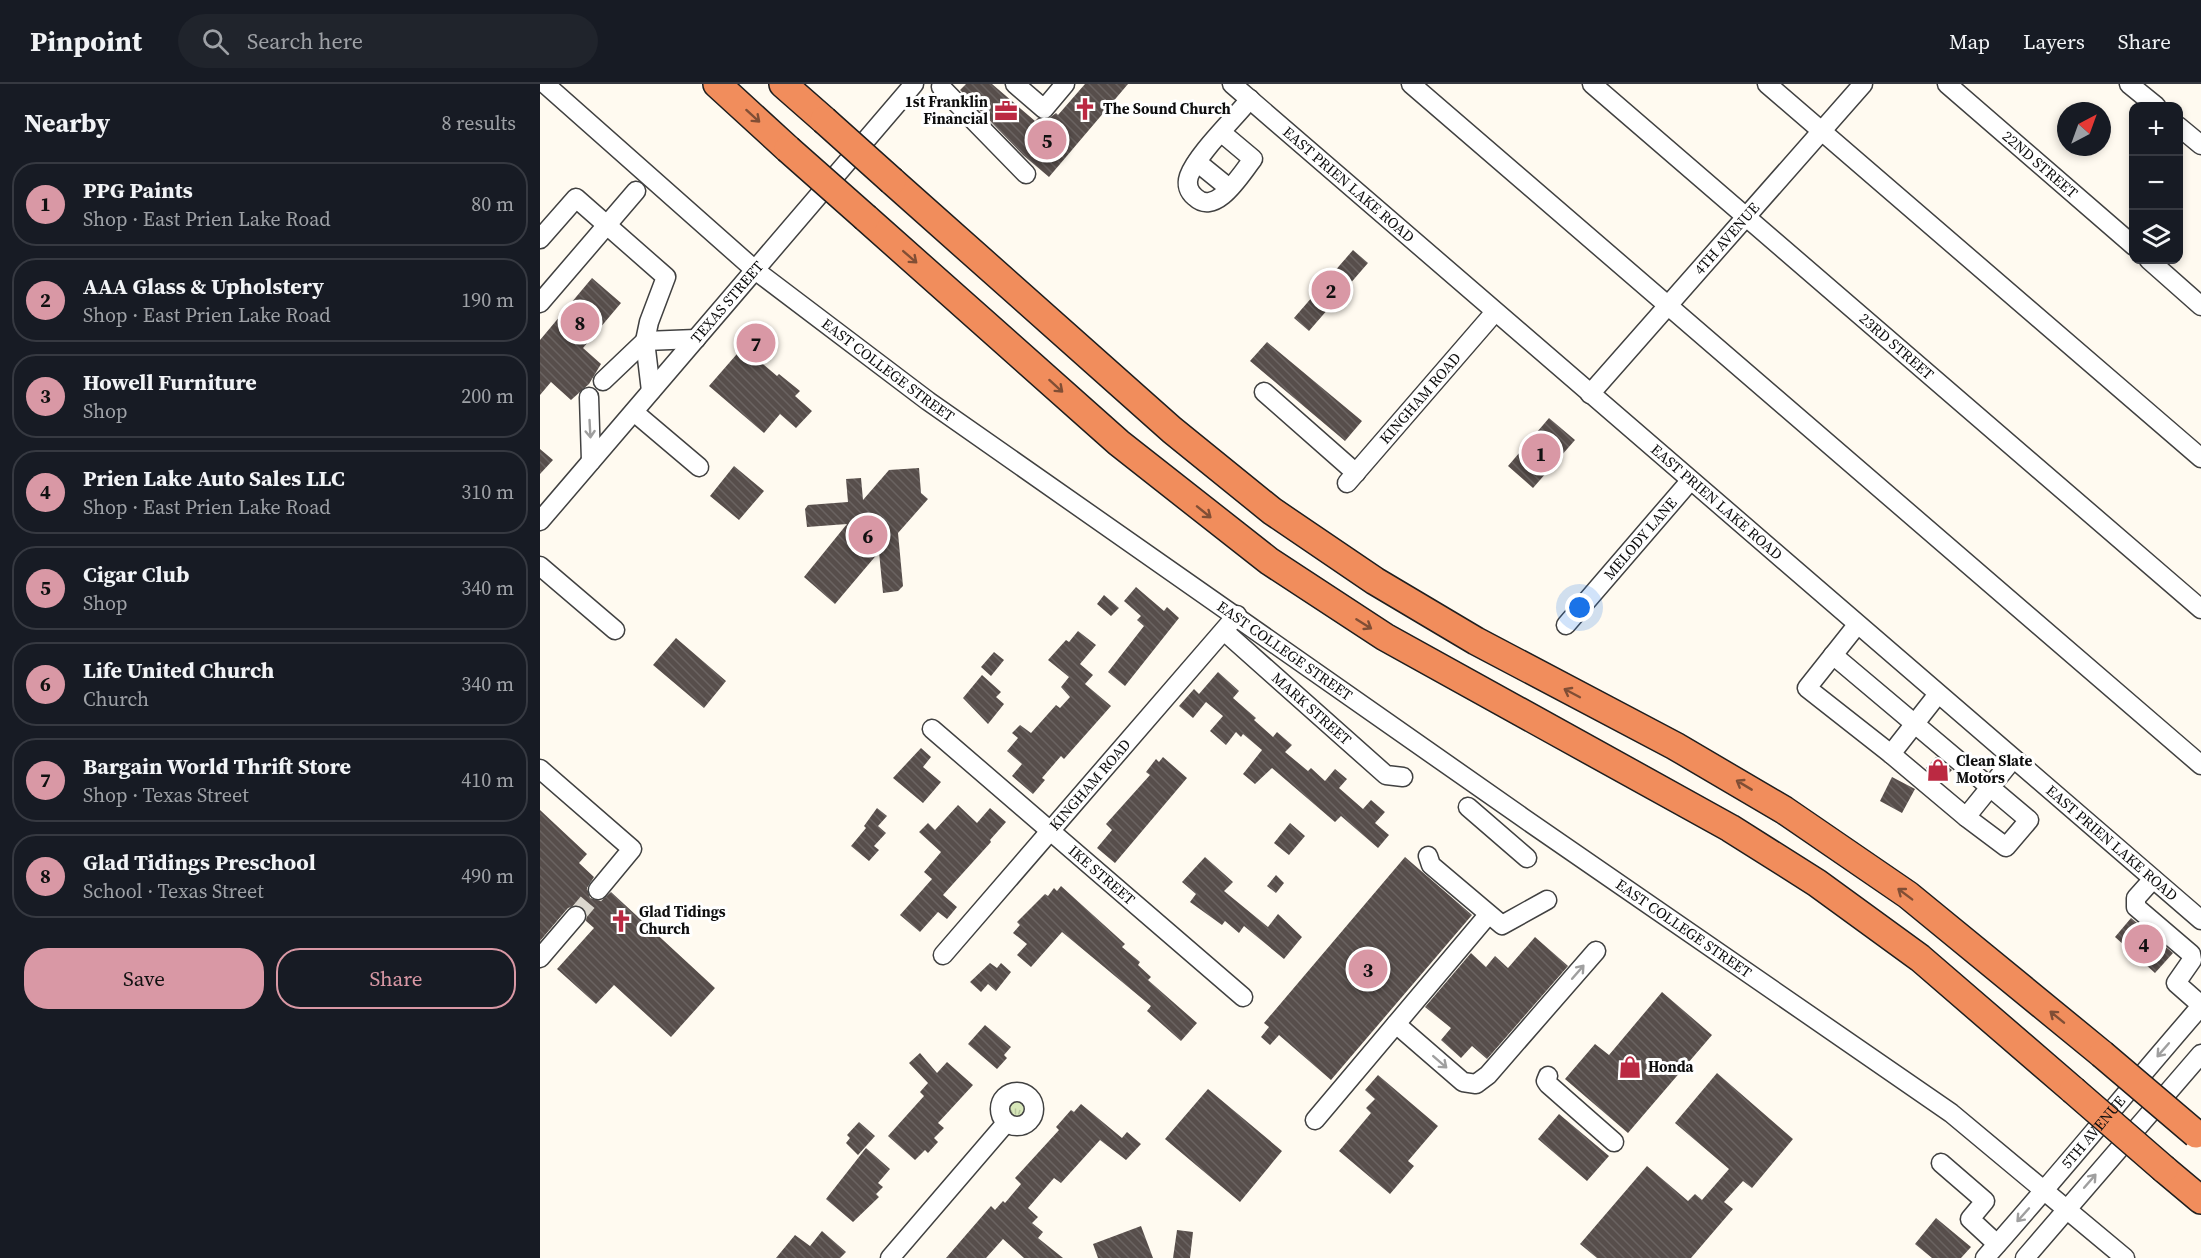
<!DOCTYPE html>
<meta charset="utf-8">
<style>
:root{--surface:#171b24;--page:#20242c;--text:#f1f3f6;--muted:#9ea1a6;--line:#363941;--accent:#d998a5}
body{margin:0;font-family:"Source Serif 4",serif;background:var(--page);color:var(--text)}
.controls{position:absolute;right:18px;top:18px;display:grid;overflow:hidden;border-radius:12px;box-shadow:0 3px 9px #0003}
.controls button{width:54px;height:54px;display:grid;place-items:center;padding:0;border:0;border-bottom:2px solid var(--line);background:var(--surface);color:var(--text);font:30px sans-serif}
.compass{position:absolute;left:1517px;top:18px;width:54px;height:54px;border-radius:50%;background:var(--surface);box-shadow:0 3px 9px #0003;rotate:41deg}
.you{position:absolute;left:1040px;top:524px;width:21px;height:21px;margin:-15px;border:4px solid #fff;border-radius:50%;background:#1a73e8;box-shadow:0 0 0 9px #1a73e833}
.badge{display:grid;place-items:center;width:39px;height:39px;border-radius:50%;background:var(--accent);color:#111;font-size:20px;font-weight:700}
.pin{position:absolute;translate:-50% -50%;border:3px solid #fff;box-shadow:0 2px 6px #0006}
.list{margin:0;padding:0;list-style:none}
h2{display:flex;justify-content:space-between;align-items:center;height:78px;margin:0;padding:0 24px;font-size:26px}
h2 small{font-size:20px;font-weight:400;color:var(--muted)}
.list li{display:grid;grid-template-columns:39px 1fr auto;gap:18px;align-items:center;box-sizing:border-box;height:84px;margin:0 12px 12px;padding:0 12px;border:2px solid var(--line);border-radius:24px}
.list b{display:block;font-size:22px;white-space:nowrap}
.list p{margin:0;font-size:20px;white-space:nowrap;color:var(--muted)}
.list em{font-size:20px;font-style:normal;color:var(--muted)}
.actions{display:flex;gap:12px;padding:18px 24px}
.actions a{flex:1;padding:14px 0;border:2px solid var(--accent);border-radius:24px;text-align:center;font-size:21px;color:var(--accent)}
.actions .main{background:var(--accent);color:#111}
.icon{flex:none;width:33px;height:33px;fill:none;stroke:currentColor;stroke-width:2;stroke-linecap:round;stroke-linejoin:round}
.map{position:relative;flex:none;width:1661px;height:1174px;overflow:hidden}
header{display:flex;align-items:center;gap:36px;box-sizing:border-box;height:84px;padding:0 30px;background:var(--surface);border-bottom:2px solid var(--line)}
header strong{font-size:28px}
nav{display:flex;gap:33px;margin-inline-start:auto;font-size:21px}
.search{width:420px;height:54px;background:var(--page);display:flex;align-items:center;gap:15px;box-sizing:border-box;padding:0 21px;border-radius:33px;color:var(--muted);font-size:22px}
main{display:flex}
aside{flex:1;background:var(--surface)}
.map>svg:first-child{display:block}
.grass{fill:url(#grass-tufts)}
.building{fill:url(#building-back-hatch)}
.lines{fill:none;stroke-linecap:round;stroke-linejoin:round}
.minor-tunnel{stroke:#dbd7ce;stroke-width:18;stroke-dasharray:18 9;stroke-linecap:butt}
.minor-casing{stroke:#414141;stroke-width:21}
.highway-casing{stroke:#1f1f1f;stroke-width:30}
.minor{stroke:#fff;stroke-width:18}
.highway{stroke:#f18d5c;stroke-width:27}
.highway-bridge-casing{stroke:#1f1f1f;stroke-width:30;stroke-linecap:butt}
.highway-bridge{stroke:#f18d5c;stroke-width:27}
.oneway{stroke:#804e35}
.oneway2{stroke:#9f9f9f}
.labels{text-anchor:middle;stroke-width:6;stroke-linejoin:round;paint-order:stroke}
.poi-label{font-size:15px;font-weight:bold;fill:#0e0e0e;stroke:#fff;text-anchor:start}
.street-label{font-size:15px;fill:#0e0e0e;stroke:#fff}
</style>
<header>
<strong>Pinpoint</strong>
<div class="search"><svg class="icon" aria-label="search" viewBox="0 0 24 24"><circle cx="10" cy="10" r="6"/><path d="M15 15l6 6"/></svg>Search here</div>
<nav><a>Map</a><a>Layers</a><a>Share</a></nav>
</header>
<main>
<aside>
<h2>Nearby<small>8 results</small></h2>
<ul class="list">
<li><span class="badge">1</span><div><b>PPG Paints</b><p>Shop · East Prien Lake Road</p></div><em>80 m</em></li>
<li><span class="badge">2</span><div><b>AAA Glass &amp; Upholstery</b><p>Shop · East Prien Lake Road</p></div><em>190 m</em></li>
<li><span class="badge">3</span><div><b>Howell Furniture</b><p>Shop</p></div><em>200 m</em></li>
<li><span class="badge">4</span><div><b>Prien Lake Auto Sales LLC</b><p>Shop · East Prien Lake Road</p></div><em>310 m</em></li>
<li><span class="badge">5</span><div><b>Cigar Club</b><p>Shop</p></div><em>340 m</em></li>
<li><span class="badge">6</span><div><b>Life United Church</b><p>Church</p></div><em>340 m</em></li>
<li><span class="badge">7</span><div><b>Bargain World Thrift Store</b><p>Shop · Texas Street</p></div><em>410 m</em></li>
<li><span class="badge">8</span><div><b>Glad Tidings Preschool</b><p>School · Texas Street</p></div><em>490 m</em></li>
</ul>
<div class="actions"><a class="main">Save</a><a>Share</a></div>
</aside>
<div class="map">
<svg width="1661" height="1174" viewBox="0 0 1661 1174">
<defs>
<pattern id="grass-tufts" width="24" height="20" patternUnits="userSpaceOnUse" patternTransform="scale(1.5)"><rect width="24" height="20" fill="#d8e8ba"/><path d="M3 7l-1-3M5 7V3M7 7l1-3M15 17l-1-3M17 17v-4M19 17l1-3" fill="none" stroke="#b8c69f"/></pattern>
<pattern id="building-back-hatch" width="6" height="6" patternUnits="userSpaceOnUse" patternTransform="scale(1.5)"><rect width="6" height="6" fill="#574e4b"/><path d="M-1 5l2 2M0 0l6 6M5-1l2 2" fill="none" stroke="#6a6361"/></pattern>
</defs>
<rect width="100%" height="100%" fill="#fffaf0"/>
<!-- grass -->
<path class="grass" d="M467 1025a10 10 0 1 1 20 0a10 10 0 1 1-20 0Z"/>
<!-- building -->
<path class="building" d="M 426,0 L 452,0 L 495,37 L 498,34 L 508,35 L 516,29 L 518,31 L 545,0 L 588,0 L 509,93 L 483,71 L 420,6 Z
M 813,166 L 828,179 L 769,247 L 754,234 Z
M 52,194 L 81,219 L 43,264 L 61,280 L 49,300 L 31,316 L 11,298 L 0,311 L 0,256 Z
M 727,258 L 822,337 L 805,357 L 710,277 Z
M 203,263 L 237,292 L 239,290 L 260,307 L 255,312 L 272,327 L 256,344 L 240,330 L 224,349 L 169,302 Z
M 1009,334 L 1035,356 L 993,404 L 968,382 Z
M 0,365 L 13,376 L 0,390 Z
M 194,382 L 224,407 L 199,436 L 170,412 Z
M 379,384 L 381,409 L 388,415 L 358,449 L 363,502 L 358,507 L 343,509 L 339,468 L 295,520 L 264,493 L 307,440 L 267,443 L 265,425 L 268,421 L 308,418 L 306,395 L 321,394 L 323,416 L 349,386 Z
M 596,503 L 624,527 L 627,523 L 639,534 L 585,602 L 568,588 L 604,542 L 597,536 L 601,532 L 584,517 Z
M 564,511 L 579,524 L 571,532 L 557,520 Z
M 538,547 L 556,561 L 540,580 L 553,591 L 545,600 L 571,622 L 524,675 L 521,672 L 502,694 L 505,696 L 493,710 L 472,692 L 482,680 L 467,667 L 478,654 L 472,649 L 480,641 L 491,649 L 516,621 L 520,624 L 530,613 L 521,603 L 529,593 L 508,576 L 526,556 L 529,558 Z
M 136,554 L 186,597 L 164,624 L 113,581 Z
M 454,568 L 464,576 L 451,592 L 441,583 Z
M 678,588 L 699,607 L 693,614 L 716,634 L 714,636 L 733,653 L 737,648 L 752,661 L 745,668 L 768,687 L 771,684 L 785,697 L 795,685 L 807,695 L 799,704 L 823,725 L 831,716 L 845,728 L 835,739 L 849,751 L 838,764 L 801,732 L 795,738 L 732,684 L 715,700 L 703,690 L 722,666 L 703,650 L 701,653 L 696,648 L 686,661 L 670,647 L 683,632 L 666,618 L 653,634 L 639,622 L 654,605 L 659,610 Z
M 442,591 L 461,608 L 456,613 L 464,620 L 448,640 L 423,614 Z
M 381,664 L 391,673 L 383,683 L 401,698 L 383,719 L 353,694 Z
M 623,673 L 647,694 L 575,779 L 557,764 L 572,746 L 566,740 L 610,691 L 606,688 L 616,675 L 619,678 Z
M 1396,673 L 1412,686 L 1404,694 L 1401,692 L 1398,695 L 1386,684 Z
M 1352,693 L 1375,705 L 1362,729 L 1340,717 Z
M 418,721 L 437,739 L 450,724 L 466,738 L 450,756 L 451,758 L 403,811 L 417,823 L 407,835 L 398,828 L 380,848 L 360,831 L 392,795 L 384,788 L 401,768 L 379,748 L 388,739 L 395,746 Z
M 337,724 L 347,732 L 338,742 L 346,749 L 334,762 L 339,766 L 329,777 L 311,762 L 326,744 L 324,742 Z
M 0,726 L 47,770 L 39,779 L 54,793 L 47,804 L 50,814 L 61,817 L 71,808 L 175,904 L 131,953 L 74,901 L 56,920 L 17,885 L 54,844 L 46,837 L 47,829 L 43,823 L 37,821 L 28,824 L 0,857 Z
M 750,739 L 765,752 L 749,771 L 734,759 Z
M 665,773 L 693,798 L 684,807 L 728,843 L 738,830 L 762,853 L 744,875 L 704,842 L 699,849 L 685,837 L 682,841 L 650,818 L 656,810 L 642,798 Z
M 865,773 L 932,831 L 791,996 L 739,951 L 730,961 L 721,953 L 729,943 L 724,939 Z
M 736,791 L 744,799 L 736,809 L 727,802 Z
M 521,802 L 585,860 L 582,863 L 600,878 L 598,881 L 611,893 L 608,896 L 657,939 L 641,957 L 607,927 L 611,922 L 522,848 L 491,883 L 477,871 L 487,860 L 473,849 L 480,841 L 477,838 L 505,810 L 508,812 L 514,804 L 517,807 Z
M 1591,834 L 1633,869 L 1615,889 L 1575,853 Z
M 995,853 L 1028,882 L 947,975 L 932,962 L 921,974 L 901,956 L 911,944 L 885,923 L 931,869 L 946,883 L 955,872 L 968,884 Z
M 450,879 L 457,884 L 461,879 L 471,888 L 456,907 L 448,900 L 441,908 L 430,898 Z
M 1122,908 L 1172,951 L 1088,1049 L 1025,995 L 1055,960 L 1069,971 Z
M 445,941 L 471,963 L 464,971 L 467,974 L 457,985 L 428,960 Z
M 380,969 L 397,989 L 407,978 L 433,1001 L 398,1039 L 404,1044 L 394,1054 L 398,1058 L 388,1069 L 385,1066 L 375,1076 L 348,1052 L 384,1012 L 380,1008 L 388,999 L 369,979 Z
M 1177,989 L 1253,1055 L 1212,1104 L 1203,1097 L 1184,1118 L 1193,1125 L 1151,1174 L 1057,1174 L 1040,1160 L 1107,1082 L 1148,1117 L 1155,1110 L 1162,1116 L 1189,1085 L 1135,1039 Z
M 838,991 L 898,1042 L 868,1077 L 874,1082 L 850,1110 L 799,1067 L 831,1029 L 826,1024 L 835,1015 L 825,1006 Z
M 668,1005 L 742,1067 L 700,1118 L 625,1055 Z
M 541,1020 L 582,1054 L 587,1048 L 601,1060 L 586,1076 L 560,1056 L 521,1099 L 514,1094 L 488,1124 L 498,1133 L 492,1139 L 503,1148 L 498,1154 L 523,1174 L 484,1174 L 463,1155 L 446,1174 L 406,1174 L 451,1122 L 455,1126 L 463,1117 L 465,1119 L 481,1100 L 475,1094 L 519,1046 L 516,1043 L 531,1026 L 534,1028 Z
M 1019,1030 L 1069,1072 L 1047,1097 L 998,1055 Z
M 319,1038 L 335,1052 L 318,1071 L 306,1059 L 310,1054 L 307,1051 Z
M 326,1064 L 350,1085 L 338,1099 L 343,1103 L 336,1110 L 339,1113 L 313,1138 L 286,1115 Z
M 1396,1134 L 1431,1163 L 1421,1174 L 1392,1174 L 1375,1160 Z
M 601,1142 L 613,1174 L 558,1174 L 553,1160 Z
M 637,1146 L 653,1148 L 650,1174 L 633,1174 Z
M 282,1147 L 306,1168 L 300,1174 L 236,1174 L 255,1151 L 270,1162 Z"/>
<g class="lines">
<!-- minor-tunnel -->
<path class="minor-tunnel" d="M 36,832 L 58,806"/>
<!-- minor casing -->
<g class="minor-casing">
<g id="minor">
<path id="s1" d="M 5,0 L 215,186 L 388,317 L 982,733 L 1411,1029 L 1585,1174"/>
<path d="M 475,0 L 504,25 L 525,0"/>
<path id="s2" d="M 692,0 L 1661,836"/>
<path d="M 871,0 L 1661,681"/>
<path id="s3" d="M 1052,0 L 1661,525"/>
<path d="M 1227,0 L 1661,374"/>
<path id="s4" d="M 1407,0 L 1594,162"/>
<path d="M 1589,0 L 1616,22"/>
<path d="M 401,3 L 486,90"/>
<path d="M 1638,42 L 1661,61"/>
<path d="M 682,49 L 713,75 C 701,90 676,133 655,113 C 649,108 646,101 649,92 C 657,70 694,35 710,15"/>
<path d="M 657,78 L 689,104"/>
<path d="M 0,155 L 36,114 L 126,193 L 109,238 L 105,257 L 111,307"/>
<path d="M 1609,176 L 1661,222"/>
<path d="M 0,219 L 96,107"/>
<path d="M 63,297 L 105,257 L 156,255"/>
<path d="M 724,308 L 816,389"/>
<path id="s5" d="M 1050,310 L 1323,0"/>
<path d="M 49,313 L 51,377"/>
<path d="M 94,328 L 159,383"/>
<path id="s6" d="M 807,399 L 955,228"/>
<path id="s7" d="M 0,437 L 374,0"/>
<path d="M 0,482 L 75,546"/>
<path id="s8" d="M 1026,541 L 1150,397"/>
<path d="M 1317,541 L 1267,604 L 1351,670 L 1398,610"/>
<path id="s9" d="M 684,547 L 846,691 L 863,693"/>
<path d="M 1293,571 L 1489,736 L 1466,763 L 1426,733"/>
<path id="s10" d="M 392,645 L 703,913"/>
<path d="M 1351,670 L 1426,733 L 1473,675"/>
<path d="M 0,685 L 92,765 L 58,806"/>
<path d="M 928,723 L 987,774"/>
<path d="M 888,772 L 891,781 L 962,841 L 1007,816"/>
<path d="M 1613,795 L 1596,814 L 1596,823 L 1651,870 L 1652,876 L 1636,899 L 1661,921"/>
<path id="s11" d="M 403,871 L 697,531"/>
<path d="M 0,874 L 36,832"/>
<path d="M 856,940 L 923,998 L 936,1000 L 948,991 L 1056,867"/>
<path d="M 1008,992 L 1006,997 L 1008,1000 L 1074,1058"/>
<circle cx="477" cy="1025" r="17"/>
<path d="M 775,1036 L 948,831"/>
<path d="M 1401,1079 L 1445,1117 L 1430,1135 L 1457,1160"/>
<path d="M 350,1174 L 466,1039"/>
<path id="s12" d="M 1445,1174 C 1519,1091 1588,1006 1661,922"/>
<path d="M 1485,1174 L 1661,970"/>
</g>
</g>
<!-- highway casing -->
<g class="highway-casing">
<path id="highway" d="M 177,0 L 248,65
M 243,0 L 284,36
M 352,97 L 632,346 L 732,427 L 835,497 L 936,557 L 1135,662 L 1244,726 L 1368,811 L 1562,970
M 326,134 L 579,359 L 729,477 L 845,553 L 1190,744 L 1277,799 L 1380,874 L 1533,1006
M 1624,1085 L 1661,1116"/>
</g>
<!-- minor -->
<use href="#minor" class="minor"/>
<!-- highway -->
<use href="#highway" class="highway"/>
<!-- highway-bridge casing -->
<g class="highway-bridge-casing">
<path id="highway-bridge" d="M 284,36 L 352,97
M 248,65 L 326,134
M 1562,970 L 1656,1050
M 1533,1006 L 1624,1085"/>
</g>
<!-- highway-bridge -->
<use href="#highway-bridge" class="highway-bridge"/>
</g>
<!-- one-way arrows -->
<defs><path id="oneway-shaft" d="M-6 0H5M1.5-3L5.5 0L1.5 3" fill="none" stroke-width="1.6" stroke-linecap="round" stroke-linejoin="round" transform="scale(1.5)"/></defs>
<g class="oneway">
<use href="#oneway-shaft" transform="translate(213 32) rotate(42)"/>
<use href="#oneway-shaft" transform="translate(370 173) rotate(41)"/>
<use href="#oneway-shaft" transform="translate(516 302) rotate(42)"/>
<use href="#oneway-shaft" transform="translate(664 428) rotate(39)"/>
<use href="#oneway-shaft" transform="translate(824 540) rotate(32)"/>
<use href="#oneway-shaft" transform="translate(1032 609) rotate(-152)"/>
<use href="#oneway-shaft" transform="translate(1204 701) rotate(-149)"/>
<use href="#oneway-shaft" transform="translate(1365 810) rotate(-143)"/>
<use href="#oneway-shaft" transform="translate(1517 933) rotate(-141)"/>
</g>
<g class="oneway2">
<use href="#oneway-shaft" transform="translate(50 345) rotate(87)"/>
<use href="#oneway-shaft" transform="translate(1038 888) rotate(-49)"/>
<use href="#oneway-shaft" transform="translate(1623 966) rotate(131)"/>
<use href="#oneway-shaft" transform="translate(900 978) rotate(41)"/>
<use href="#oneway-shaft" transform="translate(1550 1097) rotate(-49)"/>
<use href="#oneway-shaft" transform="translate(1483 1131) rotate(132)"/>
</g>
<!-- icons -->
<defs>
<g id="church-bare" transform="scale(1.8)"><path d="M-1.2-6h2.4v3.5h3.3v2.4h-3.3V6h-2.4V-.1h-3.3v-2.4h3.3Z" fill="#bb2942" stroke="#fff" stroke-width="2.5" paint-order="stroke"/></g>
<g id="office-bare" transform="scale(1.8)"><path d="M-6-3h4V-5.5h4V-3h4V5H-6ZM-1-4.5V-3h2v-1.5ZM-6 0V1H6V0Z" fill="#bb2942" stroke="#fff" stroke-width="2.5" paint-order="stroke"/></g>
<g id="shop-bare" transform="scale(1.8)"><path d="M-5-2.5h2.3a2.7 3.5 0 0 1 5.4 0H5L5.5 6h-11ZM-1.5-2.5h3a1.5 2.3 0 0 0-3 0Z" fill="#bb2942" stroke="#fff" stroke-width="2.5" paint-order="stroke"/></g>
</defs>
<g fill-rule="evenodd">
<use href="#church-bare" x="545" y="25"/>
<use href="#office-bare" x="466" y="27"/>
<use href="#shop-bare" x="1398" y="686"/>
<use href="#church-bare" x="81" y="837"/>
<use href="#shop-bare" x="1090" y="983"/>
</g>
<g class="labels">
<!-- poi labels -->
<g class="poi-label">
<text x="448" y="23" text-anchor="end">1st Franklin<tspan x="448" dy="17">Financial</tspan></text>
<text x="563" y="30">The Sound Church</text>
<text x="1416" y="682">Clean Slate<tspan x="1416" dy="17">Motors</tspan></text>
<text x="99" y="833">Glad Tidings<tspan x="99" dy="17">Church</tspan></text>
<text x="1108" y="988">Honda</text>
</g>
<!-- street labels -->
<g class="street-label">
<text dy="5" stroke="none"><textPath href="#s4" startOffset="123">22ND STREET</textPath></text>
<text dy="5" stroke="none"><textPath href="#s2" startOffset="154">EAST PRIEN LAKE ROAD</textPath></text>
<text dy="5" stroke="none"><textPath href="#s5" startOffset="207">4TH AVENUE</textPath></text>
<text dy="5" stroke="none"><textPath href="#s7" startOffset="288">TEXAS STREET</textPath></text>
<text dy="5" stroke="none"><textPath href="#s3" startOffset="402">23RD STREET</textPath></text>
<text dy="5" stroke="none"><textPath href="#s1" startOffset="447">EAST COLLEGE STREET</textPath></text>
<text dy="5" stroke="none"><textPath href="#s6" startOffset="112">KINGHAM ROAD</textPath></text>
<text dy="5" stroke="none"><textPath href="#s2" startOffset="640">EAST PRIEN LAKE ROAD</textPath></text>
<text dy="5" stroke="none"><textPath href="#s8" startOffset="114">MELODY LANE</textPath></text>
<text dy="5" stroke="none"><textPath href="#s1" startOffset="933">EAST COLLEGE STREET</textPath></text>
<text dy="5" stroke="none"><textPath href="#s9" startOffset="117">MARK STREET</textPath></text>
<text dy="5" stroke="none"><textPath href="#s11" startOffset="225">KINGHAM ROAD</textPath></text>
<text dy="5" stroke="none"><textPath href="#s2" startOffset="1162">EAST PRIEN LAKE ROAD</textPath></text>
<text dy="5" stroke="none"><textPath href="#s10" startOffset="224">IKE STREET</textPath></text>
<text dy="5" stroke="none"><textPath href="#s1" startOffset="1419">EAST COLLEGE STREET</textPath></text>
<text dy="5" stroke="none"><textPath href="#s12" startOffset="166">5TH AVENUE</textPath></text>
</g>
</g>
</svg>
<div class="controls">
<button>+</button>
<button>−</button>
<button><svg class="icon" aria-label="layers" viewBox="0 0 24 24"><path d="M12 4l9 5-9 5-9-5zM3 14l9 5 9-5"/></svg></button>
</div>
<svg class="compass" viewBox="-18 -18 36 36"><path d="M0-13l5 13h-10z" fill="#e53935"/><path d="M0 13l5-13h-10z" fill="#9ea1a6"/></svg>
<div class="you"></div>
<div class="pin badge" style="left:1001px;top:369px">1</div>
<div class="pin badge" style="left:791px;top:206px">2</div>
<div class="pin badge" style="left:828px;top:885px">3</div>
<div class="pin badge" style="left:1604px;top:860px">4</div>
<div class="pin badge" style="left:507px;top:56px">5</div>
<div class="pin badge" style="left:328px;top:451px">6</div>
<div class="pin badge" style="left:216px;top:259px">7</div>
<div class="pin badge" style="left:40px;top:238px">8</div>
</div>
</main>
